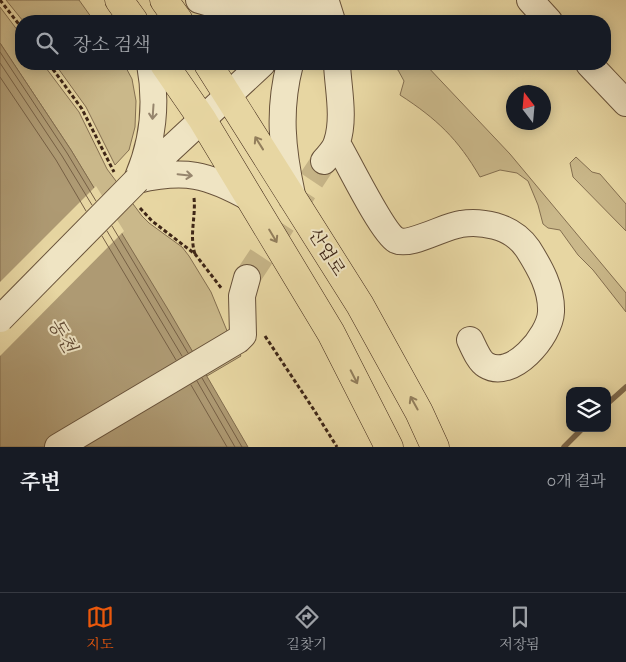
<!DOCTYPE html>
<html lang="ko">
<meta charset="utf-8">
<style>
:root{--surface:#171b24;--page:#242831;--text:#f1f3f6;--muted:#9ea1a6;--line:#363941;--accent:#ea580c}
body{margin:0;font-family:"IM FELL Great Primer","Noto Serif KR",serif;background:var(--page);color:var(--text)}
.controls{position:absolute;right:15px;bottom:15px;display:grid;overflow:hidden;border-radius:10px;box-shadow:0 2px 12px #0003}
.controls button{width:45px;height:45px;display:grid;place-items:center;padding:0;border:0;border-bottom:1px solid var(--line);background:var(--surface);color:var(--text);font:25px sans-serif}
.compass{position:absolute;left:506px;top:85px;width:45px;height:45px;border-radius:50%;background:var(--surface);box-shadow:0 2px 12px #0003;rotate:344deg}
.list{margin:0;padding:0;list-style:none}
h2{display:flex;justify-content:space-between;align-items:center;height:65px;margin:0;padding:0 20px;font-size:21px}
h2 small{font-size:16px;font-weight:400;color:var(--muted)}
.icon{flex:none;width:28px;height:28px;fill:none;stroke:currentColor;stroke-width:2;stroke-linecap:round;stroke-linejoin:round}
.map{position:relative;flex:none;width:626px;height:447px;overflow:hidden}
.search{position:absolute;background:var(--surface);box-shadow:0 2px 12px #0003;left:15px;right:15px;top:15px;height:55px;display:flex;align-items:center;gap:12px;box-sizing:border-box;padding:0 18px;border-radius:20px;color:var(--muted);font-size:19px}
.sheet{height:145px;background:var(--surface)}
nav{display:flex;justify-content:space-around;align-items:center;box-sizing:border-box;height:70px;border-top:1px solid var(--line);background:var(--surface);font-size:14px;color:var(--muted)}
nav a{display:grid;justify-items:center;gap:2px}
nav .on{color:var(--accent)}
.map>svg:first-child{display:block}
.green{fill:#cab88a;stroke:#846f50}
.water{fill:#ae9a73;stroke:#816c4e}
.pier{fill:#e7d6a2}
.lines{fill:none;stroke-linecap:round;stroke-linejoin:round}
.shore{stroke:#766045;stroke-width:1}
.stream{stroke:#816c4e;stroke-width:5.5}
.minor-tunnel{stroke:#c5b386;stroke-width:26;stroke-dasharray:26 13;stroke-linecap:butt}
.minor-casing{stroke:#68523a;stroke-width:28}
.major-casing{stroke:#3e2617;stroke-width:29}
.path{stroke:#3e2617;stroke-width:3;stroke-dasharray:4 2.5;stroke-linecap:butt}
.minor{stroke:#efe4c3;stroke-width:26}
.major{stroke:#e7d6a2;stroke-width:28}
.minor-bridge-casing{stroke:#68523a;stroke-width:28;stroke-linecap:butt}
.minor-bridge{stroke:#efe4c3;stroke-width:26}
.oneway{stroke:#96856d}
.oneway2{stroke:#927e5c}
.labels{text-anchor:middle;stroke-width:4;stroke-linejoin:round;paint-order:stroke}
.street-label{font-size:18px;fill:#3e2617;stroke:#efe4c3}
.water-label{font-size:19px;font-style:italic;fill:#604933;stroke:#efe4c3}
</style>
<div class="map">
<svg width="626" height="447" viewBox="0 0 626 447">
<rect width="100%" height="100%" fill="#e7d6a2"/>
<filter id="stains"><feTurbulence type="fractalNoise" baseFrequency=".004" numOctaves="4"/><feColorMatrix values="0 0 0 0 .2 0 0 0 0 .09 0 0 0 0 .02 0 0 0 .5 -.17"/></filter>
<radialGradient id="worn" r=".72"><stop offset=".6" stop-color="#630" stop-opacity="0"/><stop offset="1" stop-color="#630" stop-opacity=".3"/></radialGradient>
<!-- green -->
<path class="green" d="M 6,0 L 79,0 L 94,21 L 23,21 Z
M 0,7 L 21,35 L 21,64 L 43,64 L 79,112 L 107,169 L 142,216 L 149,223 L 182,247 L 189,256 L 211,292 L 230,338 L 241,356 L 207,376 L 71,150 L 0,43 Z
M 55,64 L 124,64 L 132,79 L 136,101 L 135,127 L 129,150 L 115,165 L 86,107 Z
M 387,64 L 425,64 L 510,154 L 626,293 L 626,312 L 593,270 L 578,255 L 560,230 L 548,228 L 543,224 L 538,205 L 528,181 L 517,173 L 500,170 L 480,177 C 458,139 437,119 400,95 L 404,81 L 398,70 Z
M 576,157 L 592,172 L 600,174 L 626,204 L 626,231 L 573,177 L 570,163 Z"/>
<!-- water -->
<path class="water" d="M 0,43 L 71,150 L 169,311 L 248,447 L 0,447 Z"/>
<!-- pier -->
<path class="pier" d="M 96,186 L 124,231 L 0,356 L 0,282 Z"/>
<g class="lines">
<!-- shore -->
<path class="shore" d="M 0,52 L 67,153 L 96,201
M 0,63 L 62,156 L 92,205
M 0,77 L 56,160 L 86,211
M 112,226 L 188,353
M 107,231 L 182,356
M 102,236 L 176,360
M 202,378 L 242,447
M 197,381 L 235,447
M 191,385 L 227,447"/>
<!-- stream -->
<path class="stream" d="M 607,404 L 626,387
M 564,447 L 583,428"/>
<!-- minor-tunnel -->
<path class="minor-tunnel" d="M 247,278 L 324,161"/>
<!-- minor casing -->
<g class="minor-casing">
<path id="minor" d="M 199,0 C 244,15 281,11 326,2 L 332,21
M 530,0 L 549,21
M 290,64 C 278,110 282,149 292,195
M 589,64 L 626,103
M 337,143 C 347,160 382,232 396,240 C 410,247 444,226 461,224 C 472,222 484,223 495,226 C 509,230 519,236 528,249 C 540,268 552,289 551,312 C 550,336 512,381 486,365 C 479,361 474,348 470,340
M 324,161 C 329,155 335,150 337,142 C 345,118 338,88 337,64
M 138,177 C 153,142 157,102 150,64
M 137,180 L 262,64
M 137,180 C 185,169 207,174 250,198
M 58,447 L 238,340 L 243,335 L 242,296 L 247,278"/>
</g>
<!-- major casing -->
<g class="major-casing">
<path id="major" d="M 119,0 L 134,21
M 164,0 L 179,21
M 164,64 L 202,119 L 331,333 L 389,447
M 208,64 L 360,305 L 419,412 L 435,447"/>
</g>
<!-- path -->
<path class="path" d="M 0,0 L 21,27
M 49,64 L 82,109 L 114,172
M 194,198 C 196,217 189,235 195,254
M 140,208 L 152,221 L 195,254 L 222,289
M 265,336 L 314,410 L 337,447"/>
<!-- minor -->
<use href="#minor" class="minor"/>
<!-- major -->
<use href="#major" class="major"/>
<!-- minor-bridge casing -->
<g class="minor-bridge-casing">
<path id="minor-bridge" d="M 0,319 L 137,180"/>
</g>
<!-- minor-bridge -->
<use href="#minor-bridge" class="minor-bridge"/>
</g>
<!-- one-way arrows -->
<defs><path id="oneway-shaft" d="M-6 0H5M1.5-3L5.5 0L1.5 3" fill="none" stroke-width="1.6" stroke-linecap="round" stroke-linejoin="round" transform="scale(1.25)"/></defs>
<g class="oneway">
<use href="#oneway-shaft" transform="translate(153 112) rotate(94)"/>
<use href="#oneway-shaft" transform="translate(185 175) rotate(6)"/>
</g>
<g class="oneway2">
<use href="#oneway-shaft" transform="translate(259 143) rotate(-122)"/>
<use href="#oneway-shaft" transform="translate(273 236) rotate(59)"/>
<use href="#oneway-shaft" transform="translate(354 377) rotate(63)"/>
<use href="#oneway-shaft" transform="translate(414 403) rotate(-119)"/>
</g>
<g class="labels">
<!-- street labels -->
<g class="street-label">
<text transform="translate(327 252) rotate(58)" y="6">산업로</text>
</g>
<!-- water labels -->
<g class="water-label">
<text transform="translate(63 335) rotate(60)" y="7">동천</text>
</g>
</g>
<rect width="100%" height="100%" filter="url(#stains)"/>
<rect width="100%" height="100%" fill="url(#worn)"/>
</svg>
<div class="controls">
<button><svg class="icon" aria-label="layers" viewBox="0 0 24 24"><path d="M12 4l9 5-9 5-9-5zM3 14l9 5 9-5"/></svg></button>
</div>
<svg class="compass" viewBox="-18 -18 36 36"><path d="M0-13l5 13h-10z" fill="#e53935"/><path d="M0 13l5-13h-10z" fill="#9ea1a6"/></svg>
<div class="search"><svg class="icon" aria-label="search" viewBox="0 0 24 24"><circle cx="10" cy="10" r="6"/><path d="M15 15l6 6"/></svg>장소 검색</div>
</div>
<section class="sheet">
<h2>주변<small>0개 결과</small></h2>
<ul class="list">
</ul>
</section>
<nav>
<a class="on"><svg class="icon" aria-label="map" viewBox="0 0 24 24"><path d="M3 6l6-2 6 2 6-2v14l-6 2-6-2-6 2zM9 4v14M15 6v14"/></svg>지도</a>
<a><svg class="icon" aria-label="directions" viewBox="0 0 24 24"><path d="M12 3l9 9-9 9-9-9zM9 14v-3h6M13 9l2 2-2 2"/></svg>길찾기</a>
<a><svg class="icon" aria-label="saved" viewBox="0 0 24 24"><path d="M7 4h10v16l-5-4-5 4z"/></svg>저장됨</a>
</nav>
